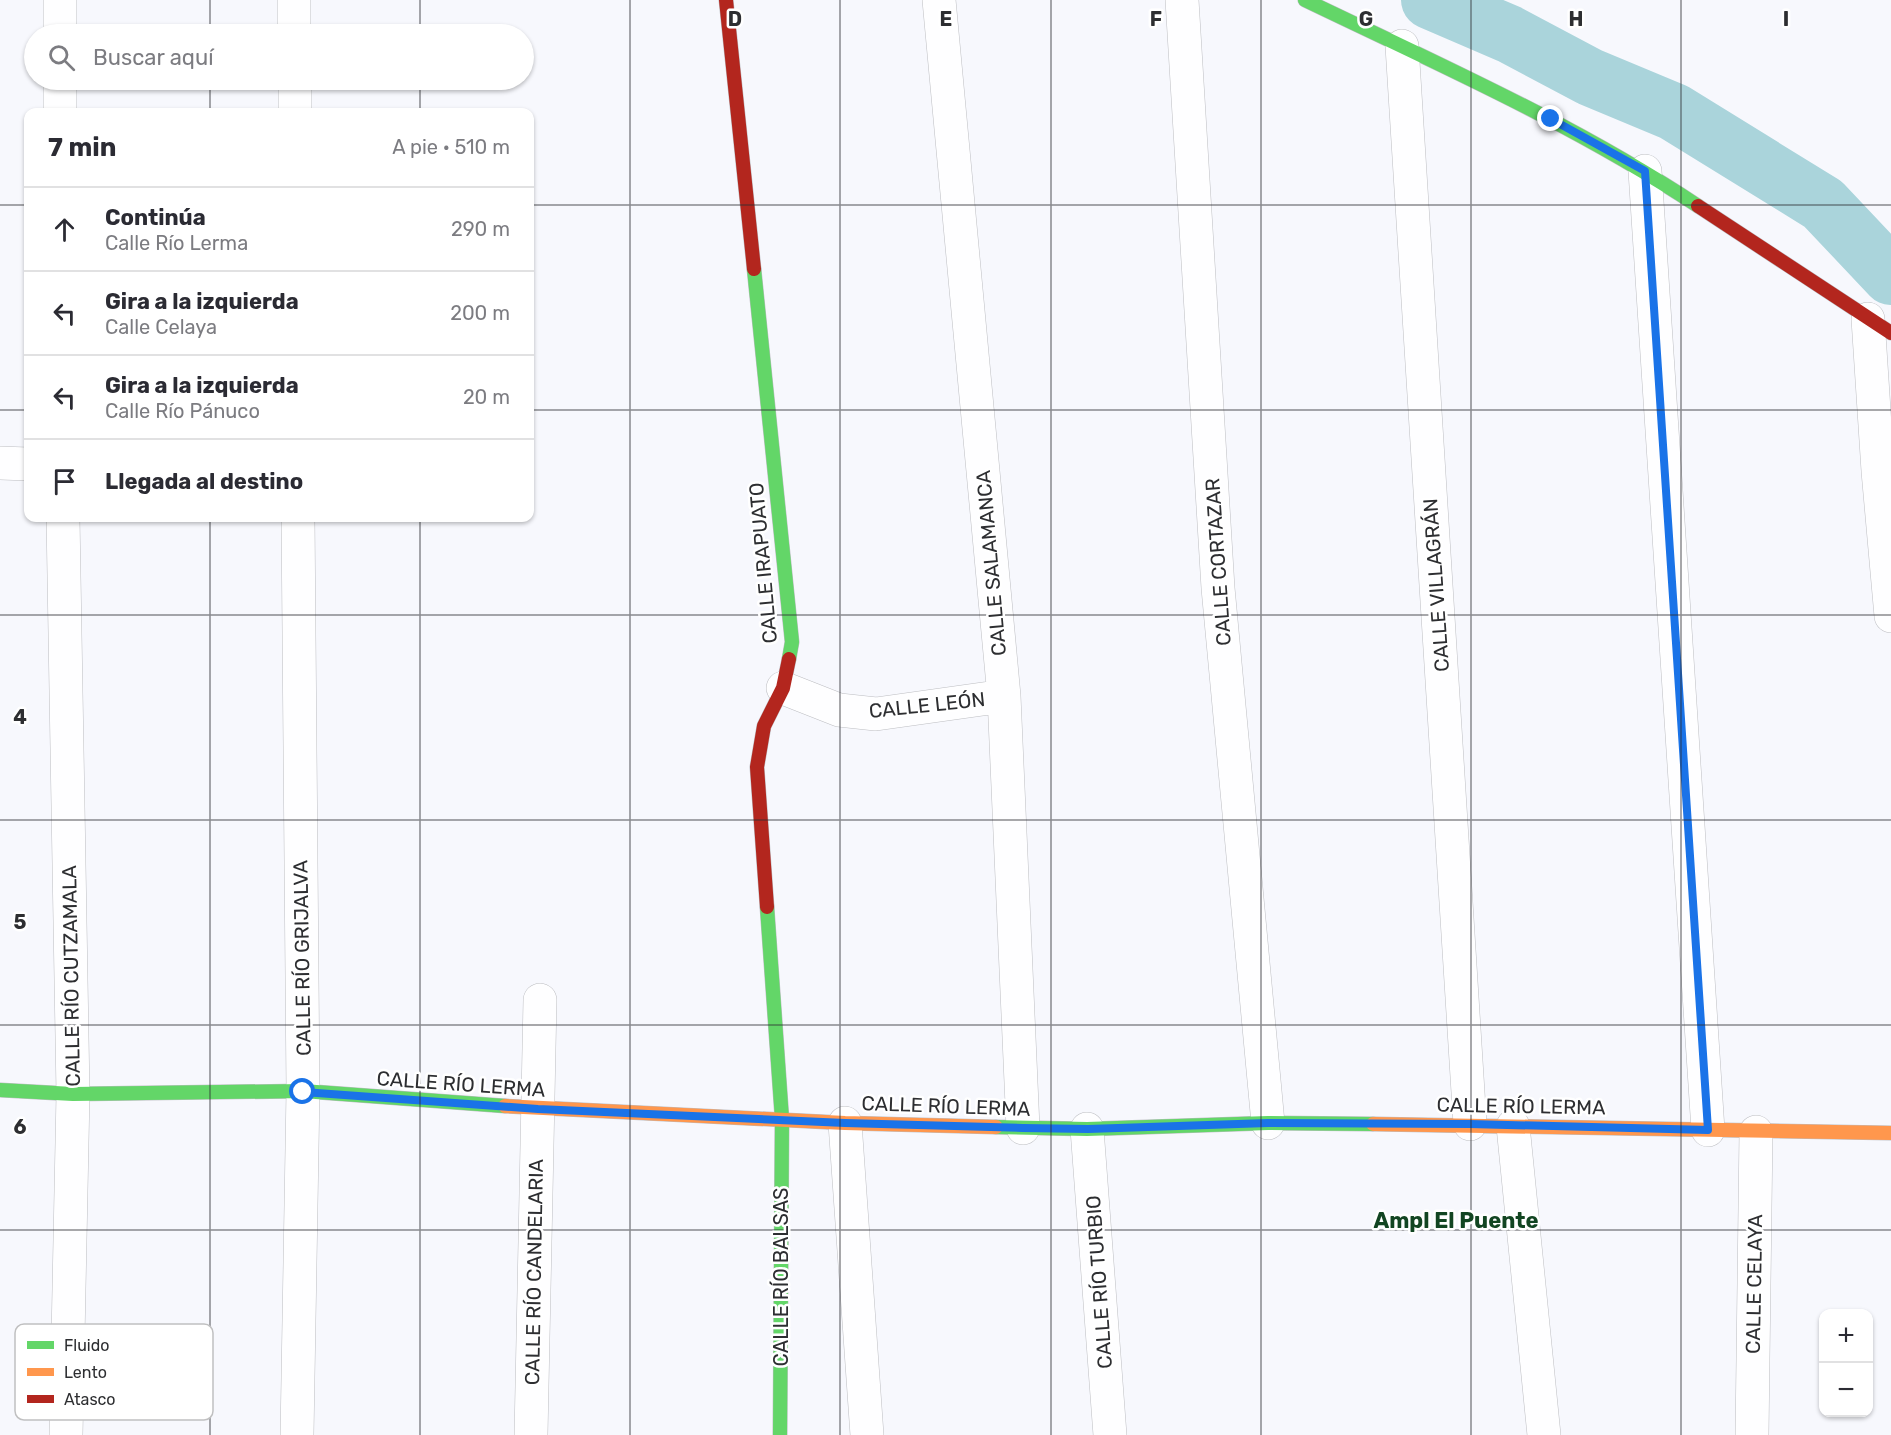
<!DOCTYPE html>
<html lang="es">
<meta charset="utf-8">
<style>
:root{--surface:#fff;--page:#f2f2f3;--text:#2b2b33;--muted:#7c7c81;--line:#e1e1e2}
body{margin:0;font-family:Rubik,sans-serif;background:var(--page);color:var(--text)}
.controls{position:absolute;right:18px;bottom:18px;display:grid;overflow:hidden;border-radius:12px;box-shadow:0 2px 4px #0004}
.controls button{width:54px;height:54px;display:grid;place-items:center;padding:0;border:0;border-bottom:2px solid var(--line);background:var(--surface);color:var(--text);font:30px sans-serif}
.stop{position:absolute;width:18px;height:18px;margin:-14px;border:4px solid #1a73e8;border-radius:50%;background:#fff}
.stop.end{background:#1a73e8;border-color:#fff;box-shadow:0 2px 6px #0008}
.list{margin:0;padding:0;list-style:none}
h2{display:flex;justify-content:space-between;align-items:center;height:78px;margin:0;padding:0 24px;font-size:26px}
h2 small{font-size:20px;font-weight:400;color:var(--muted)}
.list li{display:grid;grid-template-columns:39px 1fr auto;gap:18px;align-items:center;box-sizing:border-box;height:84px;padding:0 24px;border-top:2px solid var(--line)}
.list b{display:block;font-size:22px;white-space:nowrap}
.list p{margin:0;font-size:20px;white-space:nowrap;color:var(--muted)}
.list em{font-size:20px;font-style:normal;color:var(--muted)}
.icon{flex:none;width:33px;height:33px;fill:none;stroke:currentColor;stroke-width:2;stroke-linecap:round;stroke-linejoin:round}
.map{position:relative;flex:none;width:1891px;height:1435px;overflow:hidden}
.search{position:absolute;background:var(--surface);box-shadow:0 2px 4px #0004;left:24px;top:24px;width:510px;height:66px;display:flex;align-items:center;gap:15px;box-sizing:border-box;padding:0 21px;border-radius:33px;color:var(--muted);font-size:22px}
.panel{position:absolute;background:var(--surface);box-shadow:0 2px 4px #0004;left:24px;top:108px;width:510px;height:414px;border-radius:12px}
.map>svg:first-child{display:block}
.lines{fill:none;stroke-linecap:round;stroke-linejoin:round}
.river{stroke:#aad4db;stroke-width:58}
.street-casing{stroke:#bdbec2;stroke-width:34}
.fast-casing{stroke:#bdbec2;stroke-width:15}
.slow-casing{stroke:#bdbec2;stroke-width:15}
.jam-casing{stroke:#bdbec2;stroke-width:15}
.street{stroke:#fefeff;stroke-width:33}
.fast{stroke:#63d668;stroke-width:14}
.slow{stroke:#ff974d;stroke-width:14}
.jam{stroke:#b3261e;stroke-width:14}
.route{stroke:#1a73e8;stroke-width:8}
.grid{fill:none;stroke:#2d2e31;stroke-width:1.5;stroke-opacity:0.55}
.labels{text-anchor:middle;stroke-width:5;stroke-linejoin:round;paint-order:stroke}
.street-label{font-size:20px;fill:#2d2e31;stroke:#fff}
.quarter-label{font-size:22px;font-weight:bold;fill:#124522;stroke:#fff}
.key{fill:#fff;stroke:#c0c0c1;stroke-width:1.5}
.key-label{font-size:16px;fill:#2d2e31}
.grid-label{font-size:20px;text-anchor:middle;font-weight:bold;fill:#2d2e31;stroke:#fff;stroke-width:5;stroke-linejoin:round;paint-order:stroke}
</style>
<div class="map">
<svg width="1891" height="1435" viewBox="0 0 1891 1435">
<rect width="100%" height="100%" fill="#f7f8fd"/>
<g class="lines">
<!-- river -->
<path class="river" d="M 1430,0 L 1509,34 L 1590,77 L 1674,112 L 1823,204 L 1891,276"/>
<!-- street casing -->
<g class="street-casing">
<path id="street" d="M 60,0 L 60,34
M 294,0 L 294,34
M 939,0 L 1004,696 L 1023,1128
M 1182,0 L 1218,588 L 1268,1123
M 1402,46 L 1470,1124
M 60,80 L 60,112
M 295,80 L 295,112
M 1645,171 L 1708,1130
M 1868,319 L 1878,471 L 1891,616
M 0,463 L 28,464
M 63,518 L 73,1094 L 66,1435
M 783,688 L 839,710 L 876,714 L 1004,696
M 845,1123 L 867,1435
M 1513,1126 L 1544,1435
M 1087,1129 L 1110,1435
M 297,1435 L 303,1091 L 298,518
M 531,1435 L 540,1000
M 1752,1435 L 1756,1132"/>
</g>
<!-- fast casing -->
<g class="fast-casing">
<path id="fast" d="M 1305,0 C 1438,64 1574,124 1698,206
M 754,269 L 792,642 L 789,659
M 767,907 L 782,1119 L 780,1435
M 0,1090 L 73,1094 L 303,1091 L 505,1106
M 996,1127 L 1087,1129 L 1268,1123 L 1373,1124"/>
</g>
<!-- slow casing -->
<g class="slow-casing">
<path id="slow" d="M 505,1106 L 845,1123 L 996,1127
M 1373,1124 L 1891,1133"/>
</g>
<!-- jam casing -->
<g class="jam-casing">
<path id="jam" d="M 726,0 L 754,269
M 1698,206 L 1891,333
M 767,907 L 757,767 L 764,726 L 783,688 L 789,659"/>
</g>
<!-- street -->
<use href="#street" class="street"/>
<!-- fast -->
<use href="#fast" class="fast"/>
<!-- slow -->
<use href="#slow" class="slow"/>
<!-- jam -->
<use href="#jam" class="jam"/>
</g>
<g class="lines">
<!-- route -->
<path class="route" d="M 303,1092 L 538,1109 L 845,1123 L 1023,1128 L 1088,1129 L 1268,1123 L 1470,1124 L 1708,1130 L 1645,171 L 1551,119"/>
</g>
<!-- grid -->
<path class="grid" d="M 210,0 L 210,34M 420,0 L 420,34M 630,0 L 630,1435M 840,0 L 840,1435M 1051,0 L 1051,1435M 1261,0 L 1261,1435M 1471,0 L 1471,1435M 1681,0 L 1681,1435M 210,80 L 210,112M 420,80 L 420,112M 0,205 L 28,205M 530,205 L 1891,205M 0,410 L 28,410M 530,410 L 1891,410M 210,518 L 210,1435M 420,518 L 420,1435M 0,615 L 1891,615M 0,820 L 1891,820M 0,1025 L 1891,1025M 0,1230 L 1891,1230"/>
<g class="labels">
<!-- street labels -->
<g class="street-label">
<text transform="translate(1218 562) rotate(-94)" y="7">CALLE CORTAZAR</text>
<text transform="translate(763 563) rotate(-95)" y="7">CALLE IRAPUATO</text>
<text transform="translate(991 563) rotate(-95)" y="7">CALLE SALAMANCA</text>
<text transform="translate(1436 585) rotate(-94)" y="7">CALLE VILLAGRÁN</text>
<text transform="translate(927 705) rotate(-6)" y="7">CALLE LEÓN</text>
<text transform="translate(302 958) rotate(-91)" y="7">CALLE RÍO GRIJALVA</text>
<text transform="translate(71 976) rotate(-91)" y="7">CALLE RÍO CUTZAMALA</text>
<text transform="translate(461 1084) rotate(4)" y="7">CALLE RÍO LERMA</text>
<text transform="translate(946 1106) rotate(2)" y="7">CALLE RÍO LERMA</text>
<text transform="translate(1521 1106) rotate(1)" y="7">CALLE RÍO LERMA</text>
<text transform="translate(534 1272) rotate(-89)" y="7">CALLE RÍO CANDELARIA</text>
<text transform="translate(781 1277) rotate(-90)" y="7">CALLE RÍO BALSAS</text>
<text transform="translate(1099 1282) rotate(-94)" y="7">CALLE RÍO TURBIO</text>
<text transform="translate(1754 1284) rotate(-89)" y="7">CALLE CELAYA</text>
</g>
<!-- quarter labels -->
<g class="quarter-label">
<text x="1456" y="1228">Ampl El Puente</text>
</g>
</g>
<!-- legend -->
<rect x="15" y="1324" width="198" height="96" rx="9" class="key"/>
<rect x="27" y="1341" width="27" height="8" fill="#63d668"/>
<rect x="27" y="1368" width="27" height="8" fill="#ff974d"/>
<rect x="27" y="1395" width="27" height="8" fill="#b3261e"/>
<g class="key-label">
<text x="64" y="1351">Fluido</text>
<text x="64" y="1378">Lento</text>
<text x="64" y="1405">Atasco</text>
</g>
<g class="grid-label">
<text x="735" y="26">D</text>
<text x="946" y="26">E</text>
<text x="1156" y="26">F</text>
<text x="1366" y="26">G</text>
<text x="1576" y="26">H</text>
<text x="1786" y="26">I</text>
<text x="20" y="724">4</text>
<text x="20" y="929">5</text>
<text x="20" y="1134">6</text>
</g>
</svg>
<div class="controls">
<button>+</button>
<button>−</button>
</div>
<div class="stop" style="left:303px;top:1092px"></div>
<div class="stop end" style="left:1551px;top:119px"></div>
<div class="search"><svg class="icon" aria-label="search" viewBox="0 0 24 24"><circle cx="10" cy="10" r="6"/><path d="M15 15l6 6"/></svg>Buscar aquí</div>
<section class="panel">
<h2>7 min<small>A pie · 510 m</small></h2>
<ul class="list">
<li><svg class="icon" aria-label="ahead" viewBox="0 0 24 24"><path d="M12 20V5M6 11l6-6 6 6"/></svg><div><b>Continúa</b><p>Calle Río Lerma</p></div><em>290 m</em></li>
<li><svg class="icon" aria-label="left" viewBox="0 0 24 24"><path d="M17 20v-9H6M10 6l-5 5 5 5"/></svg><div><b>Gira a la izquierda</b><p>Calle Celaya</p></div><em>200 m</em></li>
<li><svg class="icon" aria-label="left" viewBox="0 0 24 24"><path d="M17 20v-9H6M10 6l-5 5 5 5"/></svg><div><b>Gira a la izquierda</b><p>Calle Río Pánuco</p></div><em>20 m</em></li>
<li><svg class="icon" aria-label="arrive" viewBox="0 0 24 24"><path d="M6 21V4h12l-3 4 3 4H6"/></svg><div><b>Llegada al destino</b></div></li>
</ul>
</section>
</div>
